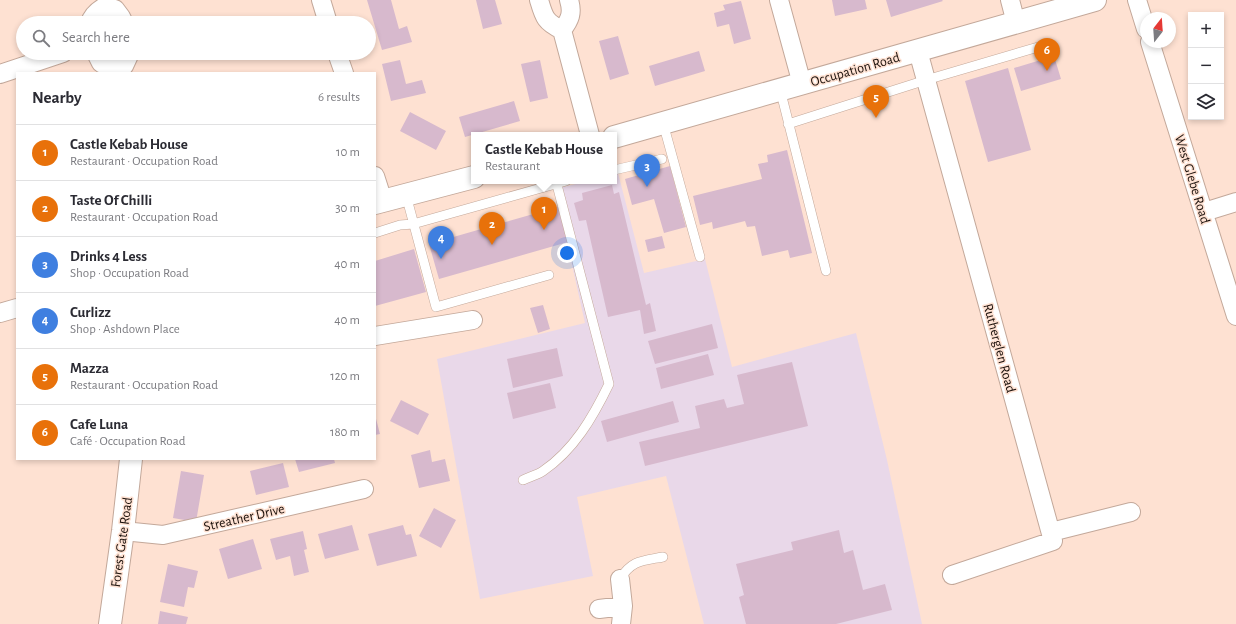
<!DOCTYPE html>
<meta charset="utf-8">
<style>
:root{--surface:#fff;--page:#f7f7f7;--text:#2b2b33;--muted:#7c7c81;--line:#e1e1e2;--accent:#db2777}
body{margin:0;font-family:"Alegreya Sans",sans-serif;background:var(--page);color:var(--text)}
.controls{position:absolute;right:12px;top:12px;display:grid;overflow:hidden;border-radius:0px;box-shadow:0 2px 6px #0003}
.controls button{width:36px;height:36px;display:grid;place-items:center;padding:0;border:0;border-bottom:1px solid var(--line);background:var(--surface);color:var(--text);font:20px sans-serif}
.compass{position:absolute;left:1140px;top:12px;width:36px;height:36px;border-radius:50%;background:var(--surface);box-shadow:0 2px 6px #0003;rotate:17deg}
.you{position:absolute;left:567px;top:253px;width:14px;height:14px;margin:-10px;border:3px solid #fff;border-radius:50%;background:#1a73e8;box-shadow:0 0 0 6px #1a73e833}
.badge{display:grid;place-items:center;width:26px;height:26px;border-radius:50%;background:var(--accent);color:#fff;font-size:13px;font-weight:700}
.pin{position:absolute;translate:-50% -33px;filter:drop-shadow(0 1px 2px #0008)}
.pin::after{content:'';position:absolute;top:21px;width:14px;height:12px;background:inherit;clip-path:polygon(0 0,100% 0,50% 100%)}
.popup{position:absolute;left:471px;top:132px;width:146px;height:52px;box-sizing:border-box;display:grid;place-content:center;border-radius:0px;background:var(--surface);filter:drop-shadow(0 1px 3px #0005);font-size:13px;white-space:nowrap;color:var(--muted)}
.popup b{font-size:15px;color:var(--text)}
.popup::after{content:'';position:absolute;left:50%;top:100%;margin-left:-8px;border:8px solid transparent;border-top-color:var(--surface)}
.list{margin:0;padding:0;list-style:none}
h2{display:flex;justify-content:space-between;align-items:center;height:52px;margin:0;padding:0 16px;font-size:17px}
h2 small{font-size:13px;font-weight:400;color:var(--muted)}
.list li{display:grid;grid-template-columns:26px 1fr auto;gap:12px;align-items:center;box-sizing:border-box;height:56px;padding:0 16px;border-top:1px solid var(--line)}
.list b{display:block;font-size:15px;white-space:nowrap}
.list p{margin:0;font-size:13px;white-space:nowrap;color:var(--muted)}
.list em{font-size:13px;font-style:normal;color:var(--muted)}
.icon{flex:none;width:22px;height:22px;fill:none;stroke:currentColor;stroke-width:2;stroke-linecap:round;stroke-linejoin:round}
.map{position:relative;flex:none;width:1236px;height:624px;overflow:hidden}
.search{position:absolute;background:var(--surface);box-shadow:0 2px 6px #0003;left:16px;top:16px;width:360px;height:44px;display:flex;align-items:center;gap:10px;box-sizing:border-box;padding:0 14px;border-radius:22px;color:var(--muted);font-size:15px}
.panel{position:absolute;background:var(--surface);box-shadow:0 2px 6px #0003;left:16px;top:72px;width:360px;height:388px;border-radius:0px}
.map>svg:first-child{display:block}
.education{fill:#e9d8e9}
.building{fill:#d7b9cd}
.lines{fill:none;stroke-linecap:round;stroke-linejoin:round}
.lane-casing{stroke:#c3a89a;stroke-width:10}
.street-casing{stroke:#c3a89a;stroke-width:20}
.secondary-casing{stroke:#c3a89a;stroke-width:24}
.lane{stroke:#fff;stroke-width:9}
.street{stroke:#fff;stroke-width:18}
.secondary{stroke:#fff;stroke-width:22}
.labels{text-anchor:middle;stroke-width:3;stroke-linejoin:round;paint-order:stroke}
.street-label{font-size:14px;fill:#1a100b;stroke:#fee1d2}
</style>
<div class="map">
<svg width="1236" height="624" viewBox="0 0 1236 624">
<rect width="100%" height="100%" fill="#fee1d2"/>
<!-- education -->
<path class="education" d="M 618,173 L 644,273 L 705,259 L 732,367 L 856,333 L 887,460 L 922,624 L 704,624 L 666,476 L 577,497 L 593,576 L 480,599 L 437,359 L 585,323 L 555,189 L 588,181 L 614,181 L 614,174 Z"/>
<!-- building -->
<path class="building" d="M 367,0 L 391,0 L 399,29 L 407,26 L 412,42 L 382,50 Z
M 476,0 L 495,0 L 502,24 L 483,29 Z
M 832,0 L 865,0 L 867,9 L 835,16 Z
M 886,0 L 942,0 L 943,1 L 891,17 Z
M 741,1 L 751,39 L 734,44 L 729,24 L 717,27 L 714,13 L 725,10 L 723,5 Z
M 618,36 L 629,74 L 610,80 L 599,41 Z
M 699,51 L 705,71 L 655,86 L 649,66 Z
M 1054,56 L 1061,79 L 1021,91 L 1014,68 Z
M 400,60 L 406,84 L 422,80 L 426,93 L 391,101 L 382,64 Z
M 540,60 L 548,98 L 530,102 L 521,64 Z
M 1008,68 L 1031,150 L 988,162 L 965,81 Z
M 514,101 L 520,121 L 465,137 L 459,117 Z
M 410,112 L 446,131 L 436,150 L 400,131 Z
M 787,150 L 812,253 L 790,258 L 788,250 L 762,256 L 755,226 L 747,227 L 745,221 L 713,229 L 712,222 L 700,225 L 693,196 L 762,179 L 758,164 L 768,162 L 767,155 Z
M 670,166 L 686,227 L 664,233 L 654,199 L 632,205 L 625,179 Z
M 612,185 L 614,194 L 619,192 L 646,305 L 650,303 L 656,331 L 644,334 L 640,310 L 608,317 L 586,220 L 579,221 L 574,203 L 583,200 L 582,193 Z
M 558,207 L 568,242 L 439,279 L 429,244 Z
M 662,236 L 665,248 L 648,252 L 645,240 Z
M 414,249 L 426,292 L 375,306 L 375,261 Z
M 543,305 L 550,329 L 538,333 L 530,308 Z
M 712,324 L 718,348 L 655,364 L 648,341 Z
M 557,348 L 563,376 L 513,388 L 507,359 Z
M 708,354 L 714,375 L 661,389 L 656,368 Z
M 792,362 L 808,426 L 645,466 L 639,442 L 700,428 L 695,406 L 724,399 L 727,408 L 744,404 L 737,375 Z
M 550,383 L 556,408 L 513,419 L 507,393 Z
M 401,400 L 429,414 L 418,435 L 390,421 Z
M 673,401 L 679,422 L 607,442 L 601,421 Z
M 375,415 L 380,434 L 375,435 Z
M 430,450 L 432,462 L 445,459 L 450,481 L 419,488 L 411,455 Z
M 295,459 L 334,459 L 335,463 L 299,472 Z
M 283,463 L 289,487 L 256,495 L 250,471 Z
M 181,471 L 204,475 L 196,522 L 173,518 Z
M 434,508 L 456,520 L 441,548 L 419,536 Z
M 352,525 L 359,550 L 325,559 L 318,534 Z
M 403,525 L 406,535 L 411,534 L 417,556 L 377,566 L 368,534 Z
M 839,530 L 844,553 L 853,550 L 863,590 L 885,584 L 892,610 L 836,624 L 746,624 L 739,597 L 744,595 L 736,564 L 793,550 L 791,542 Z
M 303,531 L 307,549 L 304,550 L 309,572 L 294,576 L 290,556 L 276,560 L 270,539 Z
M 253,539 L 262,569 L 228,579 L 219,549 Z
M 168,564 L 198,571 L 194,588 L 188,587 L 184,607 L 160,602 Z
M 160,611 L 188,617 L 186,624 L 158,624 Z"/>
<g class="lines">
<!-- lane casing -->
<g class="lane-casing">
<path id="lane" d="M 780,89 L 826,271
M 663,123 L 700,257
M 788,124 L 926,80 L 1045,45
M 614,170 L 662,159
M 406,195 L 436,307 L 549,275
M 375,233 L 400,225 L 413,224 L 566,181
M 523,480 C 529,477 537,475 543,471 C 574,450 593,417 609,384 L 556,181
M 620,579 C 632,560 642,561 663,557"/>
</g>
<!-- street casing -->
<g class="street-casing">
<path id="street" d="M 321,0 L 328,23
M 539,0 C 544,17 545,22 562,30 L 590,135
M 779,0 L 802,84
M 1010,0 L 1016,23
M 1137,0 L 1146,29
M 90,23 C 92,15 97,11 104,7 L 115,9 L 121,17 L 124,23
M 562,30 C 570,20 573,13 569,0
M 1150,42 L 1236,316
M 918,51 L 1053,541 L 952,575
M 96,53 L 101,63 L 114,69 L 124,66 L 130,53
M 337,53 L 344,73
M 0,74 L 63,53
M 375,176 L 383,201
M 1204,212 L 1236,202
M 0,313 L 17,308
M 375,336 L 473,320
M 123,531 L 163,535 L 364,489
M 1051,532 L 1131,512
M 620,579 L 623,606 L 621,624
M 599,609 L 623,606"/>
</g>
<!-- secondary casing -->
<g class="secondary-casing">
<path id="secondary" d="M 614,137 L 1095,0
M 375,203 L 474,177
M 110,624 L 123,531 L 131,459"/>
</g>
<!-- lane -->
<use href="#lane" class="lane"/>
<!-- street -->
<use href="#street" class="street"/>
<!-- secondary -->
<use href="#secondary" class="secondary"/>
</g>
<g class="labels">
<!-- street labels -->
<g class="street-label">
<text transform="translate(855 69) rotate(-16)" y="5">Occupation Road</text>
<text transform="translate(1193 179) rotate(73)" y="5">West Glebe Road</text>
<text transform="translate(1000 348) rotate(75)" y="5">Rutherglen Road</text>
<text transform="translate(244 517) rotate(-13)" y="5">Streather Drive</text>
<text transform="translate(121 542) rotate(-82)" y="5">Forest Gate Road</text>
</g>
</g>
</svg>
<div class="controls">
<button>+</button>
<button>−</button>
<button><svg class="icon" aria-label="layers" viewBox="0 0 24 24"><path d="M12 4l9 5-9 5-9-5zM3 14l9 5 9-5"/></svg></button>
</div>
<svg class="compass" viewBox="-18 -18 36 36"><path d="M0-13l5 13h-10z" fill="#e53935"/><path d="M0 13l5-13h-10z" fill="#7c7c81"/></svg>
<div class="you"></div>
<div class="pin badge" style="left:544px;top:230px;background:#e8710a">1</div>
<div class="popup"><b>Castle Kebab House</b>Restaurant</div>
<div class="pin badge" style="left:492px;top:245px;background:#e8710a">2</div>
<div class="pin badge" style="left:647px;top:187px;background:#3f7fe0">3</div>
<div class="pin badge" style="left:441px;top:259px;background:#3f7fe0">4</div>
<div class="pin badge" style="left:876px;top:118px;background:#e8710a">5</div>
<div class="pin badge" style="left:1047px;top:71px;background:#e8710a">6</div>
<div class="search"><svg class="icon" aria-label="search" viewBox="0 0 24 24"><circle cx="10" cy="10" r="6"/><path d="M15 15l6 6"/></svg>Search here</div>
<section class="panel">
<h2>Nearby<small>6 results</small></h2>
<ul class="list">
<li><span class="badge" style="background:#e8710a">1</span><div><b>Castle Kebab House</b><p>Restaurant · Occupation Road</p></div><em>10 m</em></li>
<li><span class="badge" style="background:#e8710a">2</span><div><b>Taste Of Chilli</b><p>Restaurant · Occupation Road</p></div><em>30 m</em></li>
<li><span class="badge" style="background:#3f7fe0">3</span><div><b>Drinks 4 Less</b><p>Shop · Occupation Road</p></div><em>40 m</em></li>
<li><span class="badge" style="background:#3f7fe0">4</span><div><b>Curlizz</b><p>Shop · Ashdown Place</p></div><em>40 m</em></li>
<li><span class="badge" style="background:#e8710a">5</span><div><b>Mazza</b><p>Restaurant · Occupation Road</p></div><em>120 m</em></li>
<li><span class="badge" style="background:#e8710a">6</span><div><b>Cafe Luna</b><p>Café · Occupation Road</p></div><em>180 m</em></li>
</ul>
</section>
</div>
